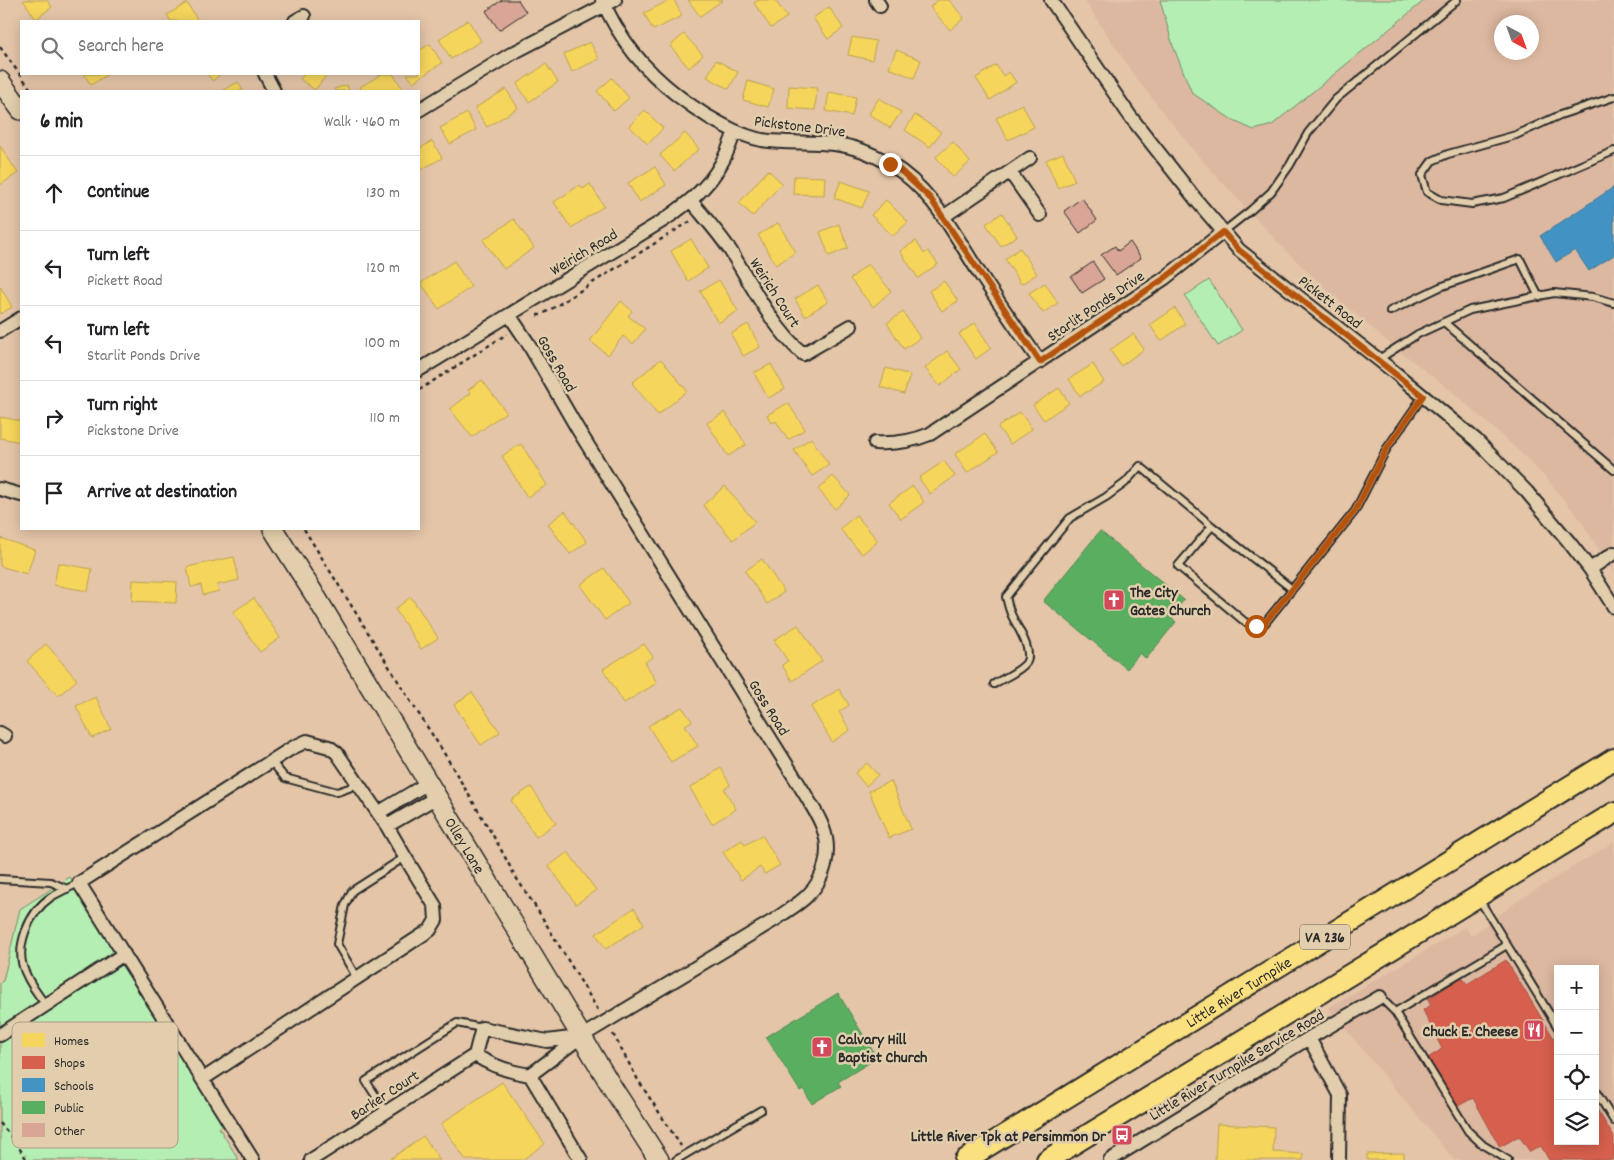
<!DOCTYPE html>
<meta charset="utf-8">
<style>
:root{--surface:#fff;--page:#f6f6f6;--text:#202124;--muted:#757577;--line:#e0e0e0}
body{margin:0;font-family:Dekko,sans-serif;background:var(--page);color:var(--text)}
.controls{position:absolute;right:15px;bottom:15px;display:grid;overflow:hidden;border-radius:0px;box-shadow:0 2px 12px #0003}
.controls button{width:45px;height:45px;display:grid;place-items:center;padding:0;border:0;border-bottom:1px solid var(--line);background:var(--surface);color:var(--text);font:25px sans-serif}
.compass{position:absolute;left:1494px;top:15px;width:45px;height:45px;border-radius:50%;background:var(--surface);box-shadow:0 2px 12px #0003;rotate:139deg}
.stop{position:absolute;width:15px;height:15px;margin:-11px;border:4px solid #b45309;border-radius:50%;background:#fff}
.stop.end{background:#b45309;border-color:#fff;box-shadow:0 1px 5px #0008}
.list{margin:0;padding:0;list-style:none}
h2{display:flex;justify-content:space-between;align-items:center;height:65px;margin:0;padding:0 20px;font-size:21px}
h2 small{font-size:16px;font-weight:400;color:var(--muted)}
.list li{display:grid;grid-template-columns:32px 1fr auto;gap:15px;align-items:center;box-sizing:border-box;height:75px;padding:0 20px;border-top:1px solid var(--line)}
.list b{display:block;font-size:19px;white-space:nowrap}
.list p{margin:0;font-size:16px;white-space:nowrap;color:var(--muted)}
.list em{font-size:16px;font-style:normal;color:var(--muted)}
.icon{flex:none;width:28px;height:28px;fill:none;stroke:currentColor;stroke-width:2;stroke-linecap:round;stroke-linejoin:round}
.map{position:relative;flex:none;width:1614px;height:1160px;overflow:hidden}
.search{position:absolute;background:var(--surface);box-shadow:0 2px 12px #0003;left:20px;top:20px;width:400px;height:55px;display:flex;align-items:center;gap:12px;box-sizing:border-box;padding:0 18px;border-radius:0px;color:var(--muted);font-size:19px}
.panel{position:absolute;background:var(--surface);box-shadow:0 2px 12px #0003;left:20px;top:90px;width:400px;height:440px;border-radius:0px}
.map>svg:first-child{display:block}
.built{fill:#ddb8a1;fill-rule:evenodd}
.green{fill:#b5eeb2;stroke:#708c6e}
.homes{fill:#f6d55c;stroke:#b9a24d}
.shops{fill:#d6604d;stroke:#a35043}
.schools{fill:#4393c3;stroke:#3c7495}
.public{fill:#5aae61;stroke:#4c8751}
.building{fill:#d9a596;stroke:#2b2b2b}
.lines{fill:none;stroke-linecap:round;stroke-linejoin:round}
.lane-casing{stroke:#2b2b2b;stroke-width:10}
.street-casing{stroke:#2b2b2b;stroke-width:16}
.secondary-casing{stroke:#2b2b2b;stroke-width:22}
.primary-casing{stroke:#2b2b2b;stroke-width:24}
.path{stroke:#2b2b2b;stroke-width:2.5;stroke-dasharray:4 4;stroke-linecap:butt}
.lane{stroke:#e2ceac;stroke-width:6}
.street{stroke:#e2ceac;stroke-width:12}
.secondary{stroke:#e2ceac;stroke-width:19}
.primary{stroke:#fbe080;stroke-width:20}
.route{stroke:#b45309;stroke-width:6}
.labels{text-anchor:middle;stroke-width:5;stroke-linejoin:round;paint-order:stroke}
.shield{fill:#e2ceac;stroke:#625c52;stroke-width:1}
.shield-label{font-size:15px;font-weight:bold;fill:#2b2b2b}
.street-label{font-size:16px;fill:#2b2b2b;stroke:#e2ceac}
.poi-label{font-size:16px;font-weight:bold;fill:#2b2b2b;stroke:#e2ceac;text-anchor:start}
.key{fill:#e2ceac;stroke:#ab9d85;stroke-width:1}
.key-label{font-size:14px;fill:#2b2b2b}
</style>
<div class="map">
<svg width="1614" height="1160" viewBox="0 0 1614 1160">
<rect width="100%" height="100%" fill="#e4c5a8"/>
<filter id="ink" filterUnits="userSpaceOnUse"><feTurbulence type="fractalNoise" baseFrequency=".02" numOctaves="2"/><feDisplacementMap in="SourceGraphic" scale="10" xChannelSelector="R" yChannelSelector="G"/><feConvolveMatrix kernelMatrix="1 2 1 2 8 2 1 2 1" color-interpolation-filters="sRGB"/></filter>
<g filter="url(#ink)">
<!-- built -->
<path class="built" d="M 1084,0 L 1614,0 L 1614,573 L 1579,518 L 1546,478 L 1521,453 L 1454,393 L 1388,342 L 1326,289 L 1287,252 L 1198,156 L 1136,78 ZM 1502,22 L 1532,22 L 1532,52 L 1502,52 Z
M 1614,842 L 1614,1160 L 1454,1160 L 1328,1008 L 1465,927 L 1471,936 L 1519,900 ZM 1558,969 L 1595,969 L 1595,1141 L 1558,1141 Z"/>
<!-- green -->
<path class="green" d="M 1160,0 L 1425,0 L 1272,125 L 1254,130 L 1234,121 L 1192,93 L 1173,46 Z
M 1209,280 L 1242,330 L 1218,346 L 1185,296 Z
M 70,877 L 227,1121 L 219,1128 L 239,1160 L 0,1160 L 0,983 L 3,981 L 20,909 Z"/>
<!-- homes -->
<path class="homes" d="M 23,0 L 47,0 L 52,7 L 36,19 Z
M 670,0 L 674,0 L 682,16 L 653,30 L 644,13 Z
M 688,0 L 723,0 L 700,16 Z
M 759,0 L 775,0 L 787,17 L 771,28 L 754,3 Z
M 938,0 L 949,0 L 964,18 L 950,30 L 930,7 Z
M 187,3 L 198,21 L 171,21 L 167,15 Z
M 829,7 L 843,28 L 828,39 L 813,18 Z
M 468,20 L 481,41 L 451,59 L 439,39 Z
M 684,34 L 703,55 L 689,68 L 670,46 Z
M 852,37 L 876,41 L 872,60 L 848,55 Z
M 590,42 L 599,59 L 572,72 L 564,54 Z
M 430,44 L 442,63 L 413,82 L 407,74 L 419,74 L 419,51 Z
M 896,50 L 921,60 L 914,78 L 889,68 Z
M 716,60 L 738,72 L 729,89 L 707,77 Z
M 546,64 L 558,82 L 529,102 L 517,84 Z
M 996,65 L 1003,76 L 1009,72 L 1016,82 L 990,100 L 976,78 Z
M 84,74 L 108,74 L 91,85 Z
M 207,74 L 220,74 L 213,81 Z
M 304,74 L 327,74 L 315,90 L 300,79 Z
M 382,74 L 393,74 L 403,89 L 399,91 L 363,91 L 360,87 Z
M 612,78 L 629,98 L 614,111 L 597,91 Z
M 748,81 L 774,89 L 768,107 L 743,100 Z
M 238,82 L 243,91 L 222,91 Z
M 347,85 L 349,91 L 335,91 L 334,89 Z
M 789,86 L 817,88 L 815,110 L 788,108 Z
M 506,89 L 518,108 L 487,127 L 475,108 Z
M 829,92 L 856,97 L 852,116 L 826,111 Z
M 879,98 L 901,112 L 890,128 L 869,114 Z
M 1022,104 L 1034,127 L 1008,140 L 996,118 Z
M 645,110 L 663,128 L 648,144 L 629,126 Z
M 467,113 L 476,130 L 450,144 L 440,128 Z
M 915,115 L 941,132 L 930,147 L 905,130 Z
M 685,133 L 699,149 L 674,171 L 660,155 Z
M 432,141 L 442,158 L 419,171 L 419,149 Z
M 953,142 L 970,162 L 953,177 L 936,157 Z
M 0,146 L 18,173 L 0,185 Z
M 1063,153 L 1075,181 L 1058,188 L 1046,160 Z
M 655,167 L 666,185 L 639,202 L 628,183 Z
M 768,170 L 782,183 L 753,216 L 739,203 Z
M 794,176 L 825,177 L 824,195 L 793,194 Z
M 841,181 L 869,191 L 862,208 L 834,198 Z
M 590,184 L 604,206 L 571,228 L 554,202 L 580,185 L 583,189 Z
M 886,200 L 908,222 L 893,236 L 871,215 Z
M 1002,213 L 1017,236 L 1001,246 L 986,224 Z
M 514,219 L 534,248 L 504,269 L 483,240 Z
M 778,223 L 796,252 L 776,265 L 758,235 Z
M 839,224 L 848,248 L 829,256 L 820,232 Z
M 691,239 L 708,268 L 688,281 L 671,251 Z
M 916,241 L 924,254 L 928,251 L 938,264 L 918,278 L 900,251 Z
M 1020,248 L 1037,274 L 1021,284 L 1005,259 Z
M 454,261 L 471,287 L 439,309 L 421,283 Z
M 868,264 L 891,291 L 873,307 L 850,279 Z
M 719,280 L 738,311 L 718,323 L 700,291 Z
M 944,281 L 958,301 L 942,311 L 929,291 Z
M 1045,283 L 1058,303 L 1043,313 L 1029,293 Z
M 818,285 L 828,302 L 805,316 L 795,299 Z
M 0,286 L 12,307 L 0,314 Z
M 621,301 L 632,311 L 628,316 L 645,329 L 633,344 L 623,336 L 608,355 L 590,341 Z
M 1175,308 L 1185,324 L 1161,341 L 1150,325 Z
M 903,312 L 920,338 L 904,349 L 887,323 Z
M 975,323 L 991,348 L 976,359 L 959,334 Z
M 748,324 L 760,347 L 743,356 L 731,334 Z
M 1133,334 L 1144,349 L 1121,366 L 1110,350 Z
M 947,351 L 961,369 L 940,386 L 925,368 Z
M 661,359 L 687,391 L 658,415 L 632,383 Z
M 771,364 L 785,389 L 768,398 L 754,373 Z
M 1093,364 L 1104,382 L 1080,396 L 1069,379 Z
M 886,368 L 910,375 L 904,394 L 880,387 Z
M 482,380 L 506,412 L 472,437 L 450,409 L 471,393 L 468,390 Z
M 1059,388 L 1069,403 L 1044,420 L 1033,405 Z
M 788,403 L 805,429 L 788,440 L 776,421 L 772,423 L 767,415 Z
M 725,412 L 746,445 L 728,456 L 707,423 Z
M 1020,412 L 1032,429 L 1010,444 L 998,427 Z
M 0,417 L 21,421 L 21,442 L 0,438 Z
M 985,434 L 998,452 L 967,473 L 955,454 Z
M 811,438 L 829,465 L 812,476 L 794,450 Z
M 521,444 L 547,485 L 527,497 L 502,456 Z
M 944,461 L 955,476 L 930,494 L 919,478 Z
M 833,476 L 850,495 L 835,509 L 818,489 Z
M 725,486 L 755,522 L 733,540 L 703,505 Z
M 913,486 L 924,502 L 901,519 L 889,503 Z
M 565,511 L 587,542 L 570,554 L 548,524 Z
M 856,515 L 878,541 L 862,554 L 840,529 Z
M 0,538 L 35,550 L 27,574 L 0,566 Z
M 234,557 L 239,580 L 217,585 L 219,591 L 203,595 L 201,585 L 191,587 L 187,567 Z
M 762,559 L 784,592 L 767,604 L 745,571 Z
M 58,563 L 92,569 L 88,591 L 54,585 Z
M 604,568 L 629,603 L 605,620 L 580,585 Z
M 133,580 L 177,582 L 176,603 L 132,601 Z
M 411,597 L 438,638 L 421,649 L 395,609 Z
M 254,598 L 280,638 L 260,652 L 233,612 Z
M 798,625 L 822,661 L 792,681 L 782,665 L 788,661 L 774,640 Z
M 46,644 L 77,680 L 58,696 L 27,661 Z
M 644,644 L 653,657 L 645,662 L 657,683 L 624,703 L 603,669 Z
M 839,689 L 849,705 L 839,712 L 850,730 L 832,742 L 811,707 Z
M 472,692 L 500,732 L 481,745 L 454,705 Z
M 96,697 L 111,729 L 92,738 L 76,706 Z
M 682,707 L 692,721 L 685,725 L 698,746 L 671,762 L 648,726 Z
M 867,763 L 878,775 L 866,786 L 855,773 Z
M 721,768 L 730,785 L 724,789 L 736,809 L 712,824 L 690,788 Z
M 891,781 L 911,829 L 889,838 L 869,791 Z
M 531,787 L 556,823 L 536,837 L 511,800 Z
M 762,835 L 780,865 L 765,874 L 760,867 L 741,880 L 723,852 L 742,840 L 745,845 Z
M 568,852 L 596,890 L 576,904 L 549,866 Z
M 634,908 L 644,924 L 606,949 L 596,934 Z
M 502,1082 L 545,1144 L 522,1160 L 466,1160 L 441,1124 Z
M 1217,1124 L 1274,1127 L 1273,1152 L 1303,1154 L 1303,1160 L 1215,1160 Z
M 423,1136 L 440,1160 L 389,1160 Z
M 1404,1153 L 1404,1160 L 1367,1160 L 1367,1154 Z"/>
<!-- shops -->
<path class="shops" d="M 1506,960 L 1558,1045 L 1558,1141 L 1595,1141 L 1595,1106 L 1614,1137 L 1614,1160 L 1549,1160 L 1541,1146 L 1530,1152 L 1519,1136 L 1500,1147 L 1473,1098 L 1458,1106 L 1428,1058 L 1442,1049 L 1423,1010 L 1431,1005 L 1428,999 L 1462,977 L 1467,984 Z"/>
<!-- schools -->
<path class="schools" d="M 1614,187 L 1614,255 L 1589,271 L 1575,250 L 1556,262 L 1540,236 Z"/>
<!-- public -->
<path class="public" d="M 1100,531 L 1184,600 L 1170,617 L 1176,622 L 1146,659 L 1140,653 L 1127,669 L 1043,601 Z
M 838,993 L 877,1058 L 838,1082 L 841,1086 L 812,1104 L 803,1089 L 800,1091 L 766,1037 Z"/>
<!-- building -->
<path class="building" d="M 502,0 L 518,0 L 526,12 L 499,30 L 486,11 Z
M 1082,198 L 1097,220 L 1080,233 L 1064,211 Z
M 1130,242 L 1141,258 L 1116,275 L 1101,255 L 1115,246 L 1118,251 Z
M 1093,262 L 1104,279 L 1082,293 L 1071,277 Z"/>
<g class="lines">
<!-- lane casing -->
<g class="lane-casing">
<path id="lane" d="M 1614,97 L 1560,115 L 1516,135 L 1448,154 L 1432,161 L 1422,175 L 1427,192 L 1441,200 L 1472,204 L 1504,198 L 1614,151
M 1223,232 L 1251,210 L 1271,192 L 1290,165 L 1308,133 L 1336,99 L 1457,0
M 1390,311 L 1440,287 L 1520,259 L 1539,297
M 1444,322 L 1614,470
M 1379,359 L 1418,334 L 1470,310 L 1554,293 L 1593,297 L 1614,303
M 1292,589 L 1212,526 L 1178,566 L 1245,622 L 1256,626 L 1265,623 L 1355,511 L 1387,448 L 1423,396
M 994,684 C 1003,678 1019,672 1026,663 C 1034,651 1017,627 1012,616 C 1009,610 1008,604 1006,597 L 1070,518 L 1106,497 L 1125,483 L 1140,466 L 1212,526
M 271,761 L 285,778 L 337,792 L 349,788 L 358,783
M 0,879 L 51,882 L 67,889
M 1479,899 L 1558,1028
M 357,978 L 337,944 L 345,905 L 352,891 L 405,857
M 1380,997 L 1395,1012 L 1468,1131 L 1483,1145 L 1508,1160
M 46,1005 C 38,995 30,984 25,972 C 14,947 29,912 51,897 C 60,892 70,887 79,883
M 1395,1012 L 1507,945
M 1595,1090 L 1614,1121
M 386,1112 L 366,1081 L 457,1023 L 482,1028
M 676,1160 L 761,1110"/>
</g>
<!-- street casing -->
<g class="street-casing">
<path id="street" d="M 602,0 C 607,10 612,21 618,30 C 639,66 672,94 707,116 C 724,126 742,136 762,140 C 786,144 810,141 834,144 C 854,146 873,154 890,164 C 931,188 953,232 978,271 C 998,301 1019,332 1040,362
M 876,0 L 880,6
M 1051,0 L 1130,116 L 1197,201 L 1239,250 L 1393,371 L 1476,440 L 1527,492 L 1569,542 L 1590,569 L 1614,607
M 295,21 L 304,16
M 265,74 L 274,91
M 419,110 L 511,54 L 615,0
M 1010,172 L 1040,215
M 691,201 C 704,217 718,232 730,250 C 752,285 771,326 803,354 L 851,326
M 943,217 L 1030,158
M 510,316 L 528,343 L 577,428 L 805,794 C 811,805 819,816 823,828 C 832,851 825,879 807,896 C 798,905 786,911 776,919 L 582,1036 L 530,1075
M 0,331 L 21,318
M 419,370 L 664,220 C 687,204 708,188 721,164 C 727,154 731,142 735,131
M 875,443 C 894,444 911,442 930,434 L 1165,278 L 1223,232
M 0,489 L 21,495
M 1590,569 L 1614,553
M 0,733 L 5,736
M 378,813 L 428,783
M 387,826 L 437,797
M 0,1035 L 124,954
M 1309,1038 L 1340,1095 L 1339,1160
M 475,1055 C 492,1066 510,1072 530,1075 L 581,1160
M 203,1079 L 430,930 L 436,920 L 435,906 L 405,857 L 387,826 L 337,753 L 329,747 L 307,741 L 292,748 L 79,883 L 253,1160
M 311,1160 L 475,1055 L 482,1028 L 547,1041 L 579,1037
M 1110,1160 L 1309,1038 L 1380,997"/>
</g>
<!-- secondary casing -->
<g class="secondary-casing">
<g id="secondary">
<path d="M 0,81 L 21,110"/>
<path id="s1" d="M 273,529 L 316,597 L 612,1087 L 659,1160"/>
</g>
</g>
<!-- primary casing -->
<g class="primary-casing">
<g id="primary">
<path id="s2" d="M 965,1160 L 1614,759"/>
<path d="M 1047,1160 L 1614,813"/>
</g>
</g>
<!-- path -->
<path class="path" d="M 0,47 L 32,91
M 673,232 L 691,221
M 537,315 L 541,315 L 553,308 L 668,235
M 419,390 L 507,334
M 304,529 L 411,702 L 441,748 L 498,844 L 515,876 L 537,909 L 598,1010
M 613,1034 L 638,1080 L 681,1146
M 0,1123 L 14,1140 L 27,1160"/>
<!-- lane -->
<use href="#lane" class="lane"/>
<!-- street -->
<use href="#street" class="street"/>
<!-- secondary -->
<use href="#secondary" class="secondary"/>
<!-- primary -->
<use href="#primary" class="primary"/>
</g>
</g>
<g class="lines" filter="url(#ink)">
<!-- route -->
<path class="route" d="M 890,164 L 901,171 L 930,198 L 1040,362 L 1165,278 L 1223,232 L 1239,250 L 1423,396 L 1387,448 L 1355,511 L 1265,623 L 1256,626"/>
</g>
<!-- icons -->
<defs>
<g id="church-square" transform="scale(1.125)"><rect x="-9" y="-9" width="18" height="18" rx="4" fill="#d1495b" stroke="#e2ceac"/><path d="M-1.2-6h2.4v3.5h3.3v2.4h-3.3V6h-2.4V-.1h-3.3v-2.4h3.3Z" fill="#fff"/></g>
<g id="restaurant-square" transform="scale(1.125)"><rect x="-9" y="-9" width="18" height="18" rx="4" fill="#d1495b" stroke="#e2ceac"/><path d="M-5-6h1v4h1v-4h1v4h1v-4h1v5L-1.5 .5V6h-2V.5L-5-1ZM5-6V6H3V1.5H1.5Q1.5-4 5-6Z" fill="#fff"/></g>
<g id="bus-square" transform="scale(1.125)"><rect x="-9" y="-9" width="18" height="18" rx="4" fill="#d1495b" stroke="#e2ceac"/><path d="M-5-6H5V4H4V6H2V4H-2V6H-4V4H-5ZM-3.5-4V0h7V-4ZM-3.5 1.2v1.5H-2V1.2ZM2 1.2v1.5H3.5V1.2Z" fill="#fff"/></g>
</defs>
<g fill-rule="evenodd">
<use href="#church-square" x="1114" y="600"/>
<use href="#restaurant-square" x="1534" y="1030"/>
<use href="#church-square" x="822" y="1047"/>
<use href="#bus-square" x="1122" y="1135"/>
</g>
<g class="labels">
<!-- shield labels -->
<rect class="shield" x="1300" y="924.5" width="50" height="25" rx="4"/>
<g class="shield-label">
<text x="1325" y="942">VA 236</text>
</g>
<!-- street labels -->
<g class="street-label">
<text transform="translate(800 125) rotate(7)" y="6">Pickstone Drive</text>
<text transform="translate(583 251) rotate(-31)" y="6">Weirich Road</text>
<text transform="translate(776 292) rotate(57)" y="6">Weirich Court</text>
<text transform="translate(1331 301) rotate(38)" y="6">Pickett Road</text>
<text transform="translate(1095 305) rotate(-34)" y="6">Starlit Ponds Drive</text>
<text transform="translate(558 363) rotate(60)" y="6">Goss Road</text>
<text transform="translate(770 707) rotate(58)" y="6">Goss Road</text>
<text dy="6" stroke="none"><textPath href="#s1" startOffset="370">Olley Lane</textPath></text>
<text dy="6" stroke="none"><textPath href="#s2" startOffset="321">Little River Turnpike</textPath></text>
<text transform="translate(1236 1064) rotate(-31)" y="6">Little River Turnpike Service Road</text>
<text transform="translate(384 1094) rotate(-33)" y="6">Barker Court</text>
</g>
<!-- poi labels -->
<g class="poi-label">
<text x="1130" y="597">The City<tspan x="1130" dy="18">Gates Church</tspan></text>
<text x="1518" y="1036" text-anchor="end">Chuck E. Cheese</text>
<text x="838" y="1044">Calvary Hill<tspan x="838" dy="18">Baptist Church</tspan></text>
<text x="1106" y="1141" text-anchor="end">Little River Tpk at Persimmon Dr</text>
</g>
</g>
<!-- legend -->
<rect x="12" y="1022" width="166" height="126" rx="8" class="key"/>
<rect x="22" y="1033" width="23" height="14" fill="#f6d55c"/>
<rect x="22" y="1056" width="23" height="13" fill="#d6604d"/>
<rect x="22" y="1078" width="23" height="14" fill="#4393c3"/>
<rect x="22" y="1101" width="23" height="13" fill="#5aae61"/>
<rect x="22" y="1123" width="23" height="14" fill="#d9a596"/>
<g class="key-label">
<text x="54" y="1045">Homes</text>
<text x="54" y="1067">Shops</text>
<text x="54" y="1090">Schools</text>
<text x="54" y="1112">Public</text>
<text x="54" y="1135">Other</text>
</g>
</svg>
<div class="controls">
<button>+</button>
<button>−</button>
<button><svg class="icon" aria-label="locate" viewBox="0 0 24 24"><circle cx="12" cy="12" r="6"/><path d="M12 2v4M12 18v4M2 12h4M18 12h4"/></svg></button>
<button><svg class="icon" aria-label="layers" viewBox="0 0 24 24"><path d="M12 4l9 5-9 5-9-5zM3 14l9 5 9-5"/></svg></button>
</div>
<svg class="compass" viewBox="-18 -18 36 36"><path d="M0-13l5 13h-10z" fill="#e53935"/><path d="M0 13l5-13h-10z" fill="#757577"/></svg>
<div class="stop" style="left:1256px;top:626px"></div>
<div class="stop end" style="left:890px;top:164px"></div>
<div class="search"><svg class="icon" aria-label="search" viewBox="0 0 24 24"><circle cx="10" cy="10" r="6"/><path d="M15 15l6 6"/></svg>Search here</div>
<section class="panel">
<h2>6 min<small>Walk · 460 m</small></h2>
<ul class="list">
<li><svg class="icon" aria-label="ahead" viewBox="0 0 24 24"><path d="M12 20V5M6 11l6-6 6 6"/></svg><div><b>Continue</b></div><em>130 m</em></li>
<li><svg class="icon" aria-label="left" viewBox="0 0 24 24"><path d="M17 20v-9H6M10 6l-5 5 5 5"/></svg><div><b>Turn left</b><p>Pickett Road</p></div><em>120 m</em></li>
<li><svg class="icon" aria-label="left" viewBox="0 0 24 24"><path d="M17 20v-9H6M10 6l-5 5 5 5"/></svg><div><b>Turn left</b><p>Starlit Ponds Drive</p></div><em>100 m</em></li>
<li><svg class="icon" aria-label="right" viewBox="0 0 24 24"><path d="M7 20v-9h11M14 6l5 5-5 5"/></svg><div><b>Turn right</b><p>Pickstone Drive</p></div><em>110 m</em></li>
<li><svg class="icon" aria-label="arrive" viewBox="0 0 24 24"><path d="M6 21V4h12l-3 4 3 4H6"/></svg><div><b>Arrive at destination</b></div></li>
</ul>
</section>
</div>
